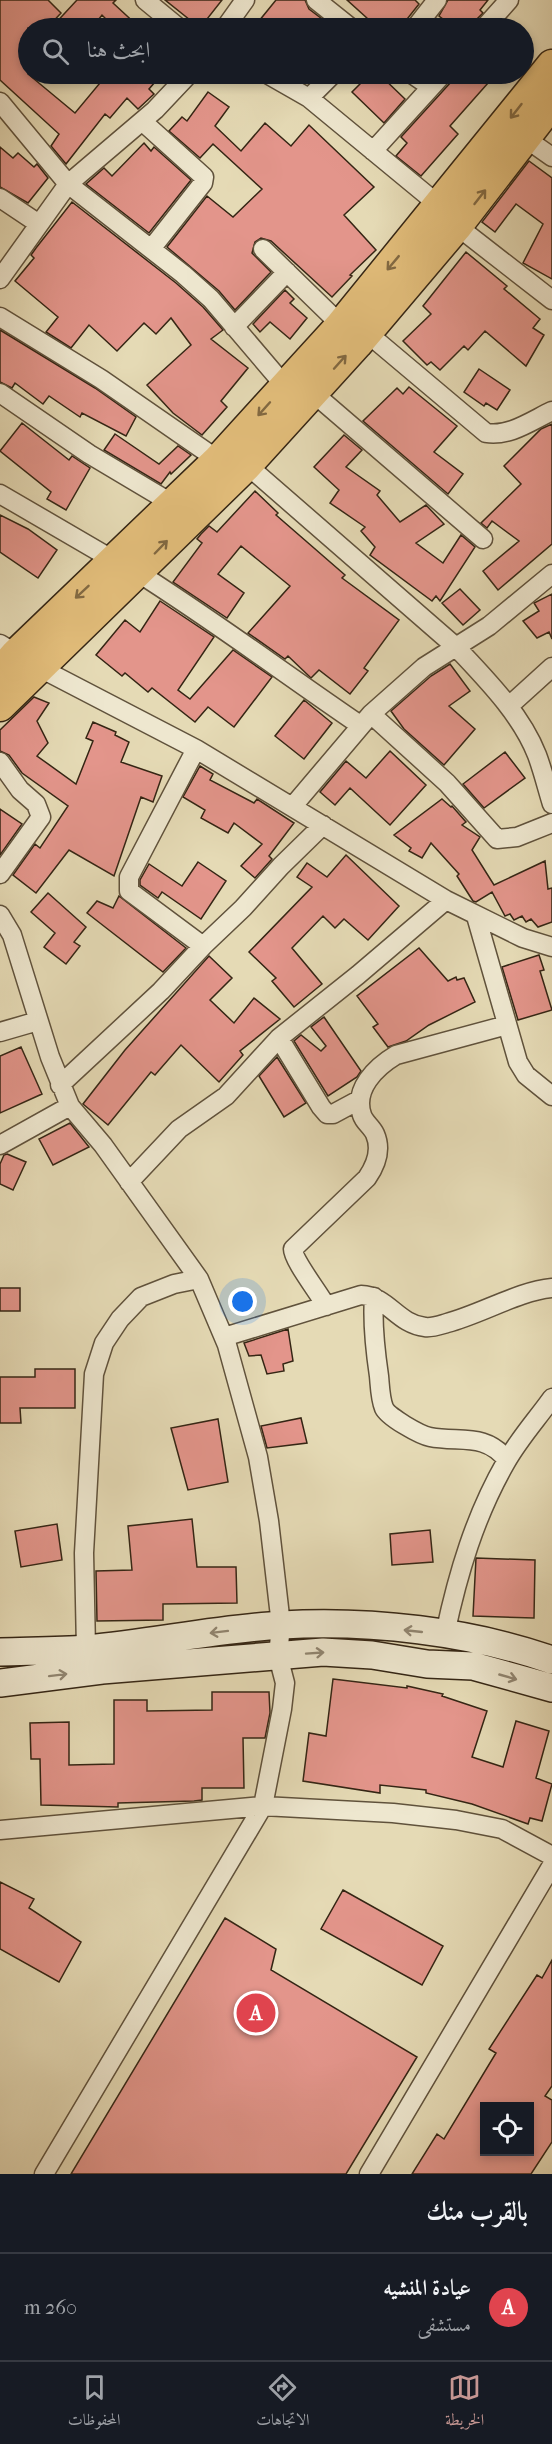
<!DOCTYPE html>
<html lang="ar">
<meta charset="utf-8">
<style>
:root{--surface:#171b24;--page:#242831;--text:#f1f3f6;--muted:#9ea1a6;--line:#363941;--accent:#c59692}
body{margin:0;font-family:"IM FELL French Canon",Amiri,serif;background:var(--page);color:var(--text);direction:rtl}
.controls{position:absolute;right:18px;bottom:18px;display:grid;overflow:hidden;border-radius:0px;box-shadow:0 3px 9px #0003}
.controls button{width:54px;height:54px;display:grid;place-items:center;padding:0;border:0;border-bottom:2px solid var(--line);background:var(--surface);color:var(--text);font:30px sans-serif}
.you{position:absolute;left:243px;top:1302px;width:21px;height:21px;margin:-15px;border:4px solid #fff;border-radius:50%;background:#1a73e8;box-shadow:0 0 0 9px #1a73e833}
.badge{display:grid;place-items:center;width:39px;height:39px;border-radius:50%;background:var(--accent);color:#fff;font-size:20px;font-weight:700}
.pin{position:absolute;translate:-50% -50%;border:3px solid #fff;box-shadow:0 2px 6px #0006}
.list{margin:0;padding:0;list-style:none}
h2{display:flex;justify-content:space-between;align-items:center;height:78px;margin:0;padding:0 24px;font-size:26px}
h2 small{font-size:20px;font-weight:400;color:var(--muted)}
.list li{display:grid;grid-template-columns:39px 1fr auto;gap:18px;align-items:center;box-sizing:border-box;height:108px;padding:0 24px;border-top:2px solid var(--line)}
.list b{display:block;font-size:22px;white-space:nowrap}
.list p{margin:0;font-size:20px;white-space:nowrap;color:var(--muted)}
.list em{font-size:20px;font-style:normal;color:var(--muted)}
.icon{flex:none;width:33px;height:33px;fill:none;stroke:currentColor;stroke-width:2;stroke-linecap:round;stroke-linejoin:round}
.map{position:relative;flex:none;width:552px;height:2174px;overflow:hidden;direction:ltr}
.search{position:absolute;background:var(--surface);box-shadow:0 3px 9px #0003;left:18px;right:18px;top:18px;height:66px;display:flex;align-items:center;gap:15px;box-sizing:border-box;padding:0 21px;border-radius:33px;color:var(--muted);font-size:22px}
.sheet{height:186px;background:var(--surface)}
nav{display:flex;justify-content:space-around;align-items:center;box-sizing:border-box;height:84px;border-top:2px solid var(--line);background:var(--surface);font-size:16px;color:var(--muted)}
nav a{display:grid;justify-items:center;gap:3px}
nav .on{color:var(--accent)}
.map>svg:first-child{display:block}
.building{fill:#e3958b;stroke:#342514;stroke-width:1.5;fill-rule:evenodd}
.lines{fill:none;stroke-linecap:round;stroke-linejoin:round}
.street-casing{stroke:#60523c;stroke-width:21}
.secondary-casing{stroke:#342514;stroke-width:30}
.primary-casing{stroke:#342514;stroke-width:33}
.street{stroke:#eee7cf;stroke-width:18}
.secondary{stroke:#eee7cf;stroke-width:27}
.primary{stroke:#e2bd7a;stroke-width:30}
.oneway{stroke:#826942}
.oneway2{stroke:#918672}
</style>
<div class="map">
<svg width="552" height="2174" viewBox="0 0 552 2174">
<rect width="100%" height="100%" fill="#e5dab5"/>
<filter id="stains"><feTurbulence type="fractalNoise" baseFrequency=".00333" numOctaves="4"/><feColorMatrix values="0 0 0 0 .2 0 0 0 0 .09 0 0 0 0 .02 0 0 0 .5 -.17"/></filter>
<radialGradient id="worn" r=".72"><stop offset=".6" stop-color="#630" stop-opacity="0"/><stop offset="1" stop-color="#630" stop-opacity=".3"/></radialGradient>
<!-- building -->
<path class="building" d="M 0,0 L 48,0 L 61,13 L 47,28 L 28,28 L 28,74 L 75,113 L 100,83 L 88,74 L 162,74 L 149,89 L 154,94 L 138,109 L 127,98 L 110,118 L 105,114 L 66,164 L 51,146 L 59,134 L 0,80 Z
M 77,0 L 116,0 L 113,3 L 140,28 L 115,28 L 102,15 L 94,25 L 90,22 L 85,28 L 51,28 Z
M 165,0 L 222,0 L 200,28 Z
M 276,0 L 305,0 L 309,9 L 334,28 L 268,28 L 259,21 Z
M 347,0 L 415,0 L 419,4 L 400,28 L 378,28 Z
M 448,0 L 488,0 L 480,10 L 483,13 L 475,21 L 473,28 L 455,28 L 439,16 Z
M 370,74 L 379,74 L 405,99 L 384,123 L 352,92 Z
M 456,74 L 496,74 L 450,126 L 458,134 L 421,176 L 396,156 L 407,143 L 401,137 L 451,82 Z
M 208,92 L 229,107 L 215,126 L 241,151 L 265,123 L 291,146 L 309,125 L 374,187 L 344,215 L 376,250 L 350,275 L 352,276 L 332,297 L 271,241 L 261,238 L 255,242 L 252,253 L 271,272 L 235,310 L 219,291 L 167,247 L 207,196 L 233,217 L 262,189 L 213,144 L 200,158 L 169,131 L 182,117 L 187,121 Z
M 144,143 L 151,151 L 154,147 L 191,180 L 149,233 L 86,184 L 104,168 L 112,176 Z
M 0,147 L 13,158 L 18,153 L 34,167 L 37,164 L 48,178 L 28,203 L 0,187 Z
M 529,161 L 552,178 L 552,279 L 523,263 L 543,224 L 516,204 L 495,232 L 482,222 Z
M 72,202 L 176,283 L 203,307 L 223,330 L 211,339 L 248,368 L 221,401 L 227,407 L 202,435 L 173,413 L 147,385 L 191,345 L 171,318 L 156,334 L 144,323 L 117,351 L 89,325 L 71,348 L 46,332 L 58,317 L 15,281 L 34,258 L 31,255 L 36,248 Z
M 466,252 L 507,286 L 504,289 L 540,319 L 533,328 L 544,335 L 526,366 L 485,331 L 468,350 L 464,346 L 440,370 L 431,362 L 427,365 L 403,341 L 431,314 L 423,306 Z
M 285,290 L 294,299 L 290,303 L 307,318 L 290,339 L 270,322 L 260,332 L 253,324 Z
M 0,330 L 95,388 L 136,417 L 126,436 L 82,413 L 80,417 L 49,396 L 43,404 L 15,383 L 12,388 L 0,382 Z
M 479,369 L 510,390 L 497,410 L 486,403 L 484,406 L 464,392 Z
M 409,387 L 457,426 L 434,452 L 463,474 L 448,494 L 363,421 L 397,388 L 403,394 Z
M 22,423 L 69,460 L 72,456 L 90,468 L 66,510 L 47,499 L 51,492 L 0,451 Z
M 552,424 L 552,544 L 498,590 L 483,571 L 519,541 L 492,521 L 487,528 L 481,523 L 521,484 L 504,466 L 541,429 Z
M 115,434 L 159,464 L 178,446 L 191,455 L 171,474 L 170,472 L 161,484 L 104,450 Z
M 344,435 L 362,450 L 346,467 L 380,491 L 377,495 L 400,522 L 426,505 L 444,524 L 416,543 L 443,563 L 461,535 L 475,547 L 440,601 L 436,596 L 432,601 L 370,555 L 375,547 L 361,531 L 365,527 L 330,503 L 339,490 L 314,467 Z
M 255,491 L 278,513 L 276,515 L 345,575 L 342,578 L 399,620 L 364,668 L 368,671 L 350,694 L 319,670 L 311,678 L 288,656 L 285,659 L 248,633 L 290,586 L 241,546 L 218,574 L 244,593 L 227,618 L 173,582 L 202,543 L 197,539 L 201,534 L 209,526 L 217,532 Z
M 0,515 L 28,529 L 57,550 L 38,578 L 0,552 Z
M 460,589 L 480,610 L 463,625 L 442,603 Z
M 552,594 L 552,639 L 549,632 L 537,638 L 523,621 L 539,611 L 534,603 Z
M 160,601 L 214,637 L 178,690 L 190,699 L 233,650 L 272,677 L 234,727 L 208,707 L 195,722 L 152,688 L 148,692 L 125,673 L 122,676 L 96,655 L 125,620 L 140,632 Z
M 450,664 L 470,691 L 449,706 L 475,729 L 444,765 L 404,729 L 391,711 L 431,676 Z
M 34,697 L 49,703 L 37,721 L 48,743 L 37,756 L 76,784 L 93,741 L 86,738 L 93,722 L 116,732 L 115,735 L 129,742 L 121,762 L 162,776 L 153,802 L 141,797 L 114,876 L 69,850 L 36,893 L 13,875 L 35,844 L 40,848 L 68,806 L 22,773 L 9,755 L 0,751 L 0,730 Z
M 304,700 L 332,723 L 304,759 L 275,736 Z
M 390,751 L 426,785 L 390,825 L 350,788 L 335,805 L 320,792 L 346,761 L 366,778 Z
M 505,752 L 525,778 L 484,808 L 463,784 Z
M 200,766 L 213,774 L 210,780 L 254,803 L 257,799 L 294,823 L 269,856 L 272,859 L 255,878 L 241,866 L 262,844 L 234,823 L 228,833 L 201,818 L 205,810 L 183,797 Z
M 442,799 L 451,807 L 452,806 L 466,822 L 462,825 L 480,837 L 472,850 L 494,885 L 545,861 L 548,889 L 552,888 L 552,922 L 538,927 L 531,919 L 526,922 L 522,916 L 514,920 L 510,914 L 505,916 L 492,892 L 476,902 L 473,901 L 457,876 L 459,874 L 431,843 L 422,858 L 409,851 L 411,848 L 394,835 Z
M 0,809 L 22,824 L 0,855 Z
M 346,855 L 399,906 L 368,940 L 344,919 L 335,928 L 323,916 L 292,948 L 322,984 L 294,1007 L 272,981 L 276,978 L 249,952 L 312,887 L 297,877 L 307,863 L 327,877 Z
M 198,862 L 226,881 L 201,919 L 162,892 L 158,898 L 140,885 L 140,880 L 149,864 L 182,886 Z
M 48,893 L 86,927 L 74,942 L 80,946 L 66,964 L 44,947 L 55,933 L 31,912 Z
M 119,896 L 186,948 L 163,972 L 87,913 L 97,901 L 113,908 Z
M 419,948 L 448,981 L 456,977 L 457,980 L 464,978 L 475,1002 L 429,1025 L 406,1041 L 388,1047 L 373,1027 L 378,1024 L 357,996 Z
M 539,955 L 544,970 L 540,971 L 552,1010 L 518,1020 L 502,967 Z
M 209,956 L 232,978 L 210,1000 L 234,1023 L 254,998 L 280,1019 L 240,1051 L 243,1055 L 219,1082 L 181,1045 L 155,1075 L 151,1072 L 108,1125 L 83,1104 L 125,1050 Z
M 324,1017 L 361,1071 L 357,1077 L 328,1096 L 294,1041 L 301,1035 L 321,1051 L 326,1046 L 311,1027 Z
M 21,1047 L 42,1094 L 0,1113 L 0,1056 Z
M 277,1057 L 306,1103 L 284,1117 L 259,1076 Z
M 70,1123 L 89,1147 L 53,1165 L 39,1139 Z
M 7,1154 L 26,1162 L 13,1190 L 0,1184 L 0,1164 L 4,1155 Z
M 0,1288 L 20,1288 L 20,1311 L 0,1311 Z
M 288,1329 L 293,1361 L 283,1364 L 284,1371 L 267,1374 L 261,1355 L 249,1356 L 244,1343 Z
M 35,1369 L 75,1369 L 75,1408 L 20,1408 L 21,1423 L 0,1423 L 0,1377 L 35,1377 Z
M 301,1418 L 307,1443 L 267,1448 L 261,1426 Z
M 218,1419 L 228,1482 L 188,1490 L 171,1428 Z
M 192,1519 L 197,1567 L 236,1567 L 237,1603 L 163,1604 L 163,1620 L 97,1621 L 96,1571 L 132,1570 L 128,1526 Z
M 57,1524 L 62,1560 L 21,1567 L 15,1531 Z
M 430,1530 L 433,1562 L 392,1565 L 390,1534 Z
M 476,1558 L 535,1560 L 534,1618 L 473,1616 Z
M 333,1679 L 407,1688 L 407,1686 L 443,1694 L 442,1696 L 487,1711 L 472,1757 L 503,1767 L 516,1721 L 549,1731 L 536,1778 L 552,1784 L 542,1821 L 530,1818 L 528,1824 L 472,1804 L 426,1793 L 426,1790 L 380,1785 L 380,1793 L 303,1781 L 309,1733 L 326,1736 Z
M 212,1692 L 269,1692 L 270,1713 L 265,1738 L 243,1738 L 244,1788 L 202,1788 L 202,1800 L 194,1801 L 118,1803 L 118,1807 L 41,1805 L 40,1759 L 31,1759 L 30,1723 L 69,1722 L 69,1765 L 114,1764 L 114,1700 L 147,1700 L 147,1711 L 212,1710 Z
M 0,1882 L 34,1899 L 29,1908 L 81,1942 L 59,1982 L 0,1949 Z
M 343,1890 L 443,1946 L 422,1985 L 321,1929 Z
M 225,1918 L 276,1949 L 271,1970 L 417,2057 L 346,2174 L 71,2174 Z
M 552,1960 L 552,2086 L 545,2096 L 552,2100 L 552,2142 L 531,2174 L 412,2174 L 437,2134 L 444,2139 L 496,2053 L 489,2049 L 537,1975 L 542,1978 ZM 484,2106 L 530,2106 L 530,2151 L 484,2151 Z"/>
<g class="lines">
<!-- street casing -->
<g class="street-casing">
<path id="street" d="M 145,0 L 179,28
M 316,0 L 351,28
M 225,28 L 245,0
M 415,28 L 437,0
M 484,28 L 509,0
M 267,74 L 309,98 L 440,206 L 457,226 L 552,300
M 412,74 L 431,87
M 309,98 L 333,74
M 0,102 L 68,184 L 183,274 L 211,299 L 285,386
M 142,121 L 204,177 L 203,183 L 151,249
M 525,138 L 552,157
M 373,151 L 443,74
M 0,198 L 39,224
M 263,249 L 341,325
M 0,279 L 68,184 L 155,110 L 189,74
M 0,317 L 101,379 L 218,460
M 234,327 L 287,272
M 366,332 L 486,433 C 509,437 531,421 552,411
M 312,392 L 483,539
M 0,393 L 89,454 L 173,504
M 247,465 L 456,647 C 486,679 521,714 537,755 C 543,771 547,788 552,804
M 0,494 L 115,561
M 137,572 C 213,620 285,674 360,725
M 0,644 L 40,668 L 196,749 L 446,900 L 523,938 L 552,947
M 509,706 L 552,667
M 371,714 L 447,783 L 497,839 L 517,837 L 552,823
M 196,749 L 129,877 L 129,891 L 203,946
M 0,762 L 20,790 L 36,804 L 41,817 L 0,874
M 293,806 L 371,714 L 424,667 L 489,626 L 552,574
M 0,915 L 12,935 L 50,1057 L 70,1106 L 103,1145 L 199,1279 L 227,1345 L 258,1457 L 269,1521 L 281,1625 L 278,1656 L 285,1683 L 282,1709 L 263,1806 L 44,2174
M 476,916 L 518,1062 L 526,1075 L 552,1096
M 0,1032 L 38,1021
M 279,1038 L 321,1107 L 327,1114 L 333,1114 L 359,1100
M 60,1085 L 161,991 L 203,946 L 243,908 L 281,866 L 323,825
M 0,1145 L 70,1106
M 129,1182 L 179,1129 L 226,1096 L 279,1038 L 358,975 L 446,900
M 374,1297 C 372,1324 375,1349 379,1376 C 380,1386 380,1398 384,1408 C 388,1417 420,1435 430,1437 C 459,1443 485,1432 507,1460
M 326,1306 C 319,1293 293,1260 293,1249 L 367,1178 C 376,1165 382,1150 375,1134 C 372,1127 364,1122 362,1115 C 353,1089 376,1067 396,1055 L 507,1025
M 224,1337 L 361,1295 C 388,1296 397,1324 425,1327 C 432,1328 440,1325 447,1323 C 481,1314 519,1291 552,1288
M 445,1634 C 458,1573 475,1516 506,1462 C 519,1439 537,1419 552,1398
M 86,1649 L 84,1553 L 94,1374 L 104,1343 L 120,1319 L 141,1297 L 174,1284 L 199,1279
M 0,1830 L 263,1806 L 393,1813 L 456,1820 L 502,1829 L 552,1856
M 369,2174 L 552,1865"/>
</g>
<!-- secondary casing -->
<g class="secondary-casing">
<path id="secondary" d="M 0,1652 C 29,1651 58,1651 87,1649 C 152,1643 216,1629 282,1625 C 370,1620 469,1631 552,1660
M 0,1683 L 102,1670 L 323,1652 L 372,1655 L 427,1664 L 473,1666 L 552,1688"/>
</g>
<!-- primary casing -->
<g class="primary-casing">
<path id="primary" d="M 0,672 L 16,654 L 218,460 L 341,325 L 552,65
M 0,706 L 247,465 L 357,344 L 457,226 L 552,103"/>
</g>
<!-- street -->
<use href="#street" class="street"/>
<!-- secondary -->
<use href="#secondary" class="secondary"/>
<!-- primary -->
<use href="#primary" class="primary"/>
</g>
<!-- one-way arrows -->
<defs><path id="oneway-shaft" d="M-6 0H5M1.5-3L5.5 0L1.5 3" fill="none" stroke-width="1.6" stroke-linecap="round" stroke-linejoin="round" transform="scale(1.5)"/></defs>
<g class="oneway">
<use href="#oneway-shaft" transform="translate(516 111) rotate(128)"/>
<use href="#oneway-shaft" transform="translate(480 197) rotate(-52)"/>
<use href="#oneway-shaft" transform="translate(393 263) rotate(130)"/>
<use href="#oneway-shaft" transform="translate(340 362) rotate(-48)"/>
<use href="#oneway-shaft" transform="translate(264 409) rotate(132)"/>
<use href="#oneway-shaft" transform="translate(161 547) rotate(-46)"/>
<use href="#oneway-shaft" transform="translate(82 592) rotate(137)"/>
</g>
<g class="oneway2">
<use href="#oneway-shaft" transform="translate(413 1631) rotate(-174)"/>
<use href="#oneway-shaft" transform="translate(219 1632) rotate(173)"/>
<use href="#oneway-shaft" transform="translate(315 1653) rotate(-4)"/>
<use href="#oneway-shaft" transform="translate(58 1675) rotate(-7)"/>
<use href="#oneway-shaft" transform="translate(508 1677) rotate(16)"/>
</g>
<rect width="100%" height="100%" filter="url(#stains)"/>
<rect width="100%" height="100%" fill="url(#worn)"/>
</svg>
<div class="controls">
<button><svg class="icon" aria-label="locate" viewBox="0 0 24 24"><circle cx="12" cy="12" r="6"/><path d="M12 2v4M12 18v4M2 12h4M18 12h4"/></svg></button>
</div>
<div class="you"></div>
<div class="pin badge" style="left:256px;top:2013px;background:#e0444e">A</div>
<div class="search"><svg class="icon" aria-label="search" viewBox="0 0 24 24"><circle cx="10" cy="10" r="6"/><path d="M15 15l6 6"/></svg>ابحث هنا</div>
</div>
<section class="sheet">
<h2>بالقرب منك<small></small></h2>
<ul class="list">
<li><span class="badge" style="background:#e0444e">A</span><div><b>عيادة المنشيه</b><p>مستشفى</p></div><em>260 m</em></li>
</ul>
</section>
<nav>
<a class="on"><svg class="icon" aria-label="map" viewBox="0 0 24 24"><path d="M3 6l6-2 6 2 6-2v14l-6 2-6-2-6 2zM9 4v14M15 6v14"/></svg>الخريطة</a>
<a><svg class="icon" aria-label="directions" viewBox="0 0 24 24"><path d="M12 3l9 9-9 9-9-9zM9 14v-3h6M13 9l2 2-2 2"/></svg>الاتجاهات</a>
<a><svg class="icon" aria-label="saved" viewBox="0 0 24 24"><path d="M7 4h10v16l-5-4-5 4z"/></svg>المحفوظات</a>
</nav>
